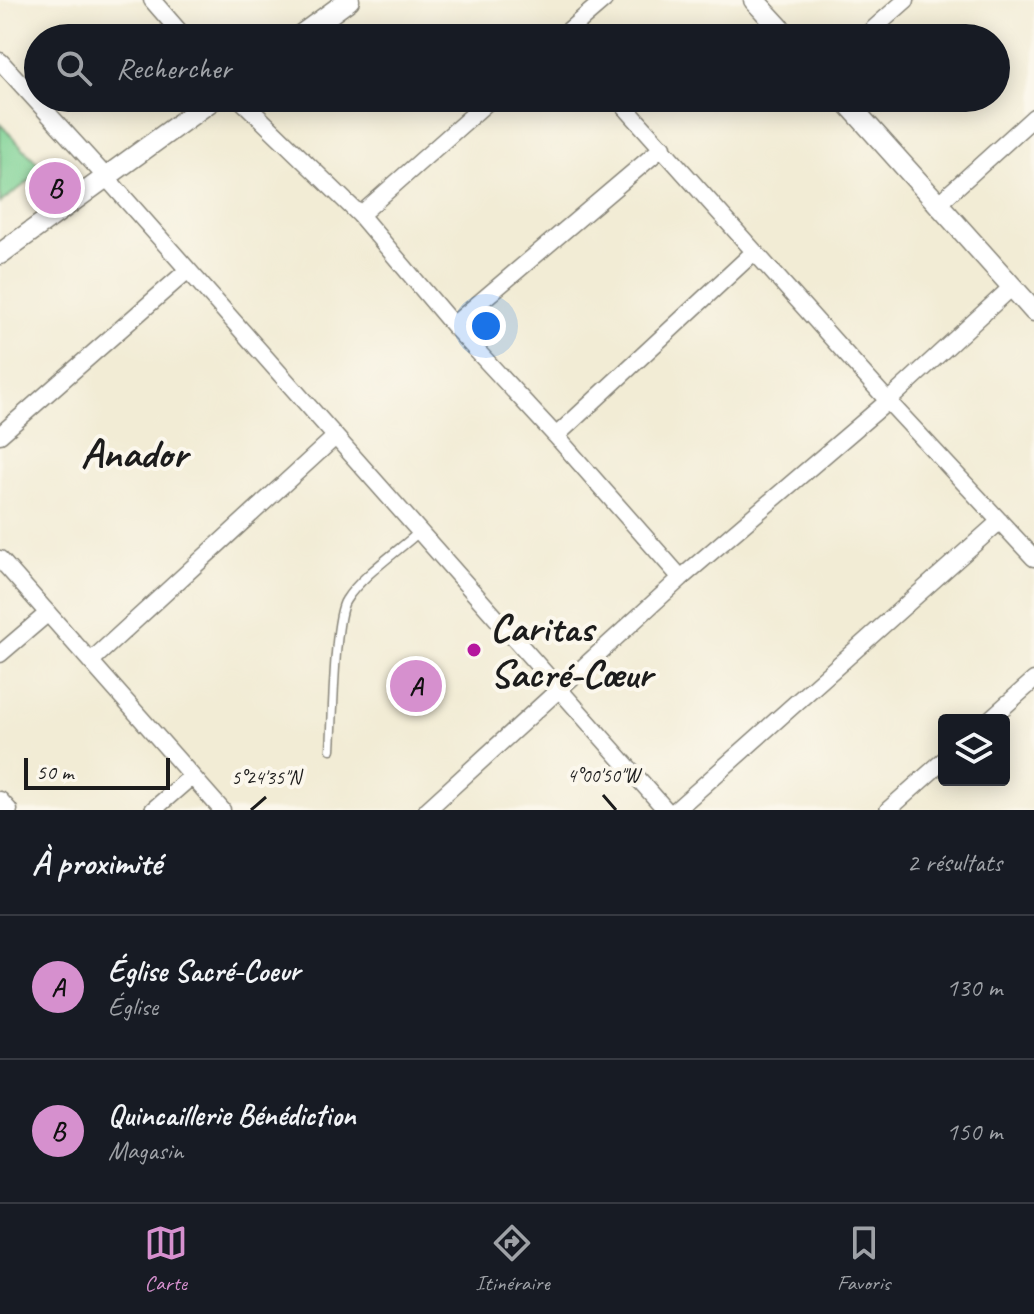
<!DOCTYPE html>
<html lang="fr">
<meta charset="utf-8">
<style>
:root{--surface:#171b24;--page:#20242c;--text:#f1f3f6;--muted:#9ea1a6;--line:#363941;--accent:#d690ce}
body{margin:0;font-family:Caveat,sans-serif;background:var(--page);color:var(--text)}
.controls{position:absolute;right:24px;bottom:24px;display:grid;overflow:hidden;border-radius:8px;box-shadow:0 4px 20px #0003}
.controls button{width:72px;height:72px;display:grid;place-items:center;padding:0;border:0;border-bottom:2px solid var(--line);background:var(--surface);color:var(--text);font:40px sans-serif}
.scale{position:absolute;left:24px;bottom:20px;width:146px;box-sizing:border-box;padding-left:8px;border:4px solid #1c1c1c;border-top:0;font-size:22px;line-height:28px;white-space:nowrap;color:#1c1c1c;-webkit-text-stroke:6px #fbf7ec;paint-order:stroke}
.you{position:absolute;left:486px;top:326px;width:28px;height:28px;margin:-20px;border:6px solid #fff;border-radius:50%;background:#1a73e8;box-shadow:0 0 0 12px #1a73e833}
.badge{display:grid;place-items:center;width:52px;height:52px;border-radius:50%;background:var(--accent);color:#111;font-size:26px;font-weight:700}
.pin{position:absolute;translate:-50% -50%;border:4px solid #fff;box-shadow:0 2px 8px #0006}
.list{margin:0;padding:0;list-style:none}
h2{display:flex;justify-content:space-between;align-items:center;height:104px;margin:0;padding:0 32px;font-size:34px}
h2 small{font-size:26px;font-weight:400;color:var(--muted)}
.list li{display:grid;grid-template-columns:52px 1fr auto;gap:24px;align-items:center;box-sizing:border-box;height:144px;padding:0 32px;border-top:2px solid var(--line)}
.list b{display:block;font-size:30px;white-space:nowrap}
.list p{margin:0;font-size:26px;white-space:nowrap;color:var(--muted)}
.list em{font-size:26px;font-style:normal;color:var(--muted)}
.icon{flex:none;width:44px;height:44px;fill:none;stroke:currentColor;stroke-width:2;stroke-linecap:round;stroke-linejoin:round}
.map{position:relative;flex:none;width:1034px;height:810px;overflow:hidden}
.search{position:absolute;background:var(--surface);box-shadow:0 4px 20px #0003;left:24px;right:24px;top:24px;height:88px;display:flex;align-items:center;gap:20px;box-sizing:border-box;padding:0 28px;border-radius:44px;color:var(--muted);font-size:30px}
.sheet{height:392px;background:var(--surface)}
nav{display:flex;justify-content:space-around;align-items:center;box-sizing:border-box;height:112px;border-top:2px solid var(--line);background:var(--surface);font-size:22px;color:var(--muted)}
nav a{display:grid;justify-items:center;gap:4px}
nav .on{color:var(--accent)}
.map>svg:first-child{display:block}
.grass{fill:#7ed294;stroke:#4d7758;stroke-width:2}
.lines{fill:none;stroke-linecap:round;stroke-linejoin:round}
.service-casing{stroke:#878478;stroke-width:11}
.minor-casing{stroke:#878478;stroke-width:19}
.tertiary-casing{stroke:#878478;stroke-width:23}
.service{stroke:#fff;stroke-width:8}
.minor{stroke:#fff;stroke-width:16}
.tertiary{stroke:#fff;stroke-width:20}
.ticks{fill:none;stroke:#1c1c1c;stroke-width:3}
.poi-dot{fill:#b5179e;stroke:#fbf7ec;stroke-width:3}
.labels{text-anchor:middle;stroke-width:8;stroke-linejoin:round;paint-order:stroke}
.poi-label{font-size:40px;font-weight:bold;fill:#1c1c1c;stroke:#fbf7ec;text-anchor:start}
.neighbourhood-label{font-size:42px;font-weight:bold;fill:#1c1c1c;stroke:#fbf7ec}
.ticks-label{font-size:20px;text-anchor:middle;fill:#1c1c1c;stroke:#fbf7ec;stroke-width:8;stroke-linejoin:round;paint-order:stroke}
</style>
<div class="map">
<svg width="1034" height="810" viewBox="0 0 1034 810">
<rect width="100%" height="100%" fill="#fbf7ec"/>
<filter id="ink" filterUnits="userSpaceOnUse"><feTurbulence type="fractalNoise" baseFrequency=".0125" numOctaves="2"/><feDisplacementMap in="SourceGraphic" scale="16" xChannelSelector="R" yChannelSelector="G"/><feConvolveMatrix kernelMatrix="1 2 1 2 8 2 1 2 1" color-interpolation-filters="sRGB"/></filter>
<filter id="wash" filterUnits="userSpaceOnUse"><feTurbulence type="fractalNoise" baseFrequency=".006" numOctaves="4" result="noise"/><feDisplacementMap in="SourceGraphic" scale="32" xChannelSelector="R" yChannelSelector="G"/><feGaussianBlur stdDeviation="1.8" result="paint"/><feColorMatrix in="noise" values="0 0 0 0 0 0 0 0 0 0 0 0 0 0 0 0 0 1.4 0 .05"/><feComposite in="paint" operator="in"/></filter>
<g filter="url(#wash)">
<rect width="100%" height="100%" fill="#f2ecd5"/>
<!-- grass -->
<path class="grass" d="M 0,124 L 44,170 L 0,203 Z"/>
</g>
<g filter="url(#ink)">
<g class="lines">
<!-- service casing -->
<g class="service-casing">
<path id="service" d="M 331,749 C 333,722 334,617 346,600 C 361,576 397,552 419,532"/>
</g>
<!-- minor casing -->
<g class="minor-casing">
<path id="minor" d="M 152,0 L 185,38
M 560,38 L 604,0
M 863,38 L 906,0
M 0,61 L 105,176 L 666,810
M 239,98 L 360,215 L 453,325 L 556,436 L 681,578
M 617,98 L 888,401 L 1034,558
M 939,203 L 1034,117
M 360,215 L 492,98
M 453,325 L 663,147
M 0,435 L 188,270
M 556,436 L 754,252
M 0,559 L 222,810
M 0,654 L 48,613
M 91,661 L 335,437
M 989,720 L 1034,680
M 0,800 L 9,810
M 153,810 L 192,776
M 427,810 L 681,578 L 888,401 L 1012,287
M 676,810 L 1000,521
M 888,810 L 944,760"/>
</g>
<!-- tertiary casing -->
<g class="tertiary-casing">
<path id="tertiary" d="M 754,0 L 789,38
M 297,38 L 349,0
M 843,98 L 1034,311
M 0,254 L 215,98"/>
</g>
<!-- service -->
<use href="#service" class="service"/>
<!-- minor -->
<use href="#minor" class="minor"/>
<!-- tertiary -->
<use href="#tertiary" class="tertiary"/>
</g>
</g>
<!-- ticks -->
<path class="ticks" d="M 603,795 L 616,810M 251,810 L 266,797"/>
<!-- markers -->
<circle class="poi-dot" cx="474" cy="650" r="8"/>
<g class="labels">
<!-- poi labels -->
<g class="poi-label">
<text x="490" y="641">Caritas<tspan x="490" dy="46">Sacré-Cœur</tspan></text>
</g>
<!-- neighbourhood labels -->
<g class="neighbourhood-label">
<text x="134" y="467">Anador</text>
</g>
</g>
<g class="ticks-label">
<text x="603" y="782">4°00'50"W</text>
<text x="266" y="784">5°24'35"N</text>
</g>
</svg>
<div class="controls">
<button><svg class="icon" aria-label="layers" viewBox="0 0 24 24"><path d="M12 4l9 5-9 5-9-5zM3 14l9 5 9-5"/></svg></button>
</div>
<div class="scale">50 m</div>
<div class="you"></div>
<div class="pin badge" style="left:416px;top:686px">A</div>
<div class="pin badge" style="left:55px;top:188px">B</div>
<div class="search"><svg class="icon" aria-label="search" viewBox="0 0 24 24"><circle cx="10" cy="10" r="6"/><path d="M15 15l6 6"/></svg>Rechercher</div>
</div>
<section class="sheet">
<h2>À proximité<small>2 résultats</small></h2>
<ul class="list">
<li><span class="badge">A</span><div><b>Église Sacré-Coeur</b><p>Église</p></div><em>130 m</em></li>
<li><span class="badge">B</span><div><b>Quincaillerie Bénédiction</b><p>Magasin</p></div><em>150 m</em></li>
</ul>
</section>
<nav>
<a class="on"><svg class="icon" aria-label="map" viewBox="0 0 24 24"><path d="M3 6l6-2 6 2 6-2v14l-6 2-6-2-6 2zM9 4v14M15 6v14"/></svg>Carte</a>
<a><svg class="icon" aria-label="directions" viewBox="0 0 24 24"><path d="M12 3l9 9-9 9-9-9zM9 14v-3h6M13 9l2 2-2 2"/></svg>Itinéraire</a>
<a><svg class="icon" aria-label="saved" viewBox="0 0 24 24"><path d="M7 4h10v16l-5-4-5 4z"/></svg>Favoris</a>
</nav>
